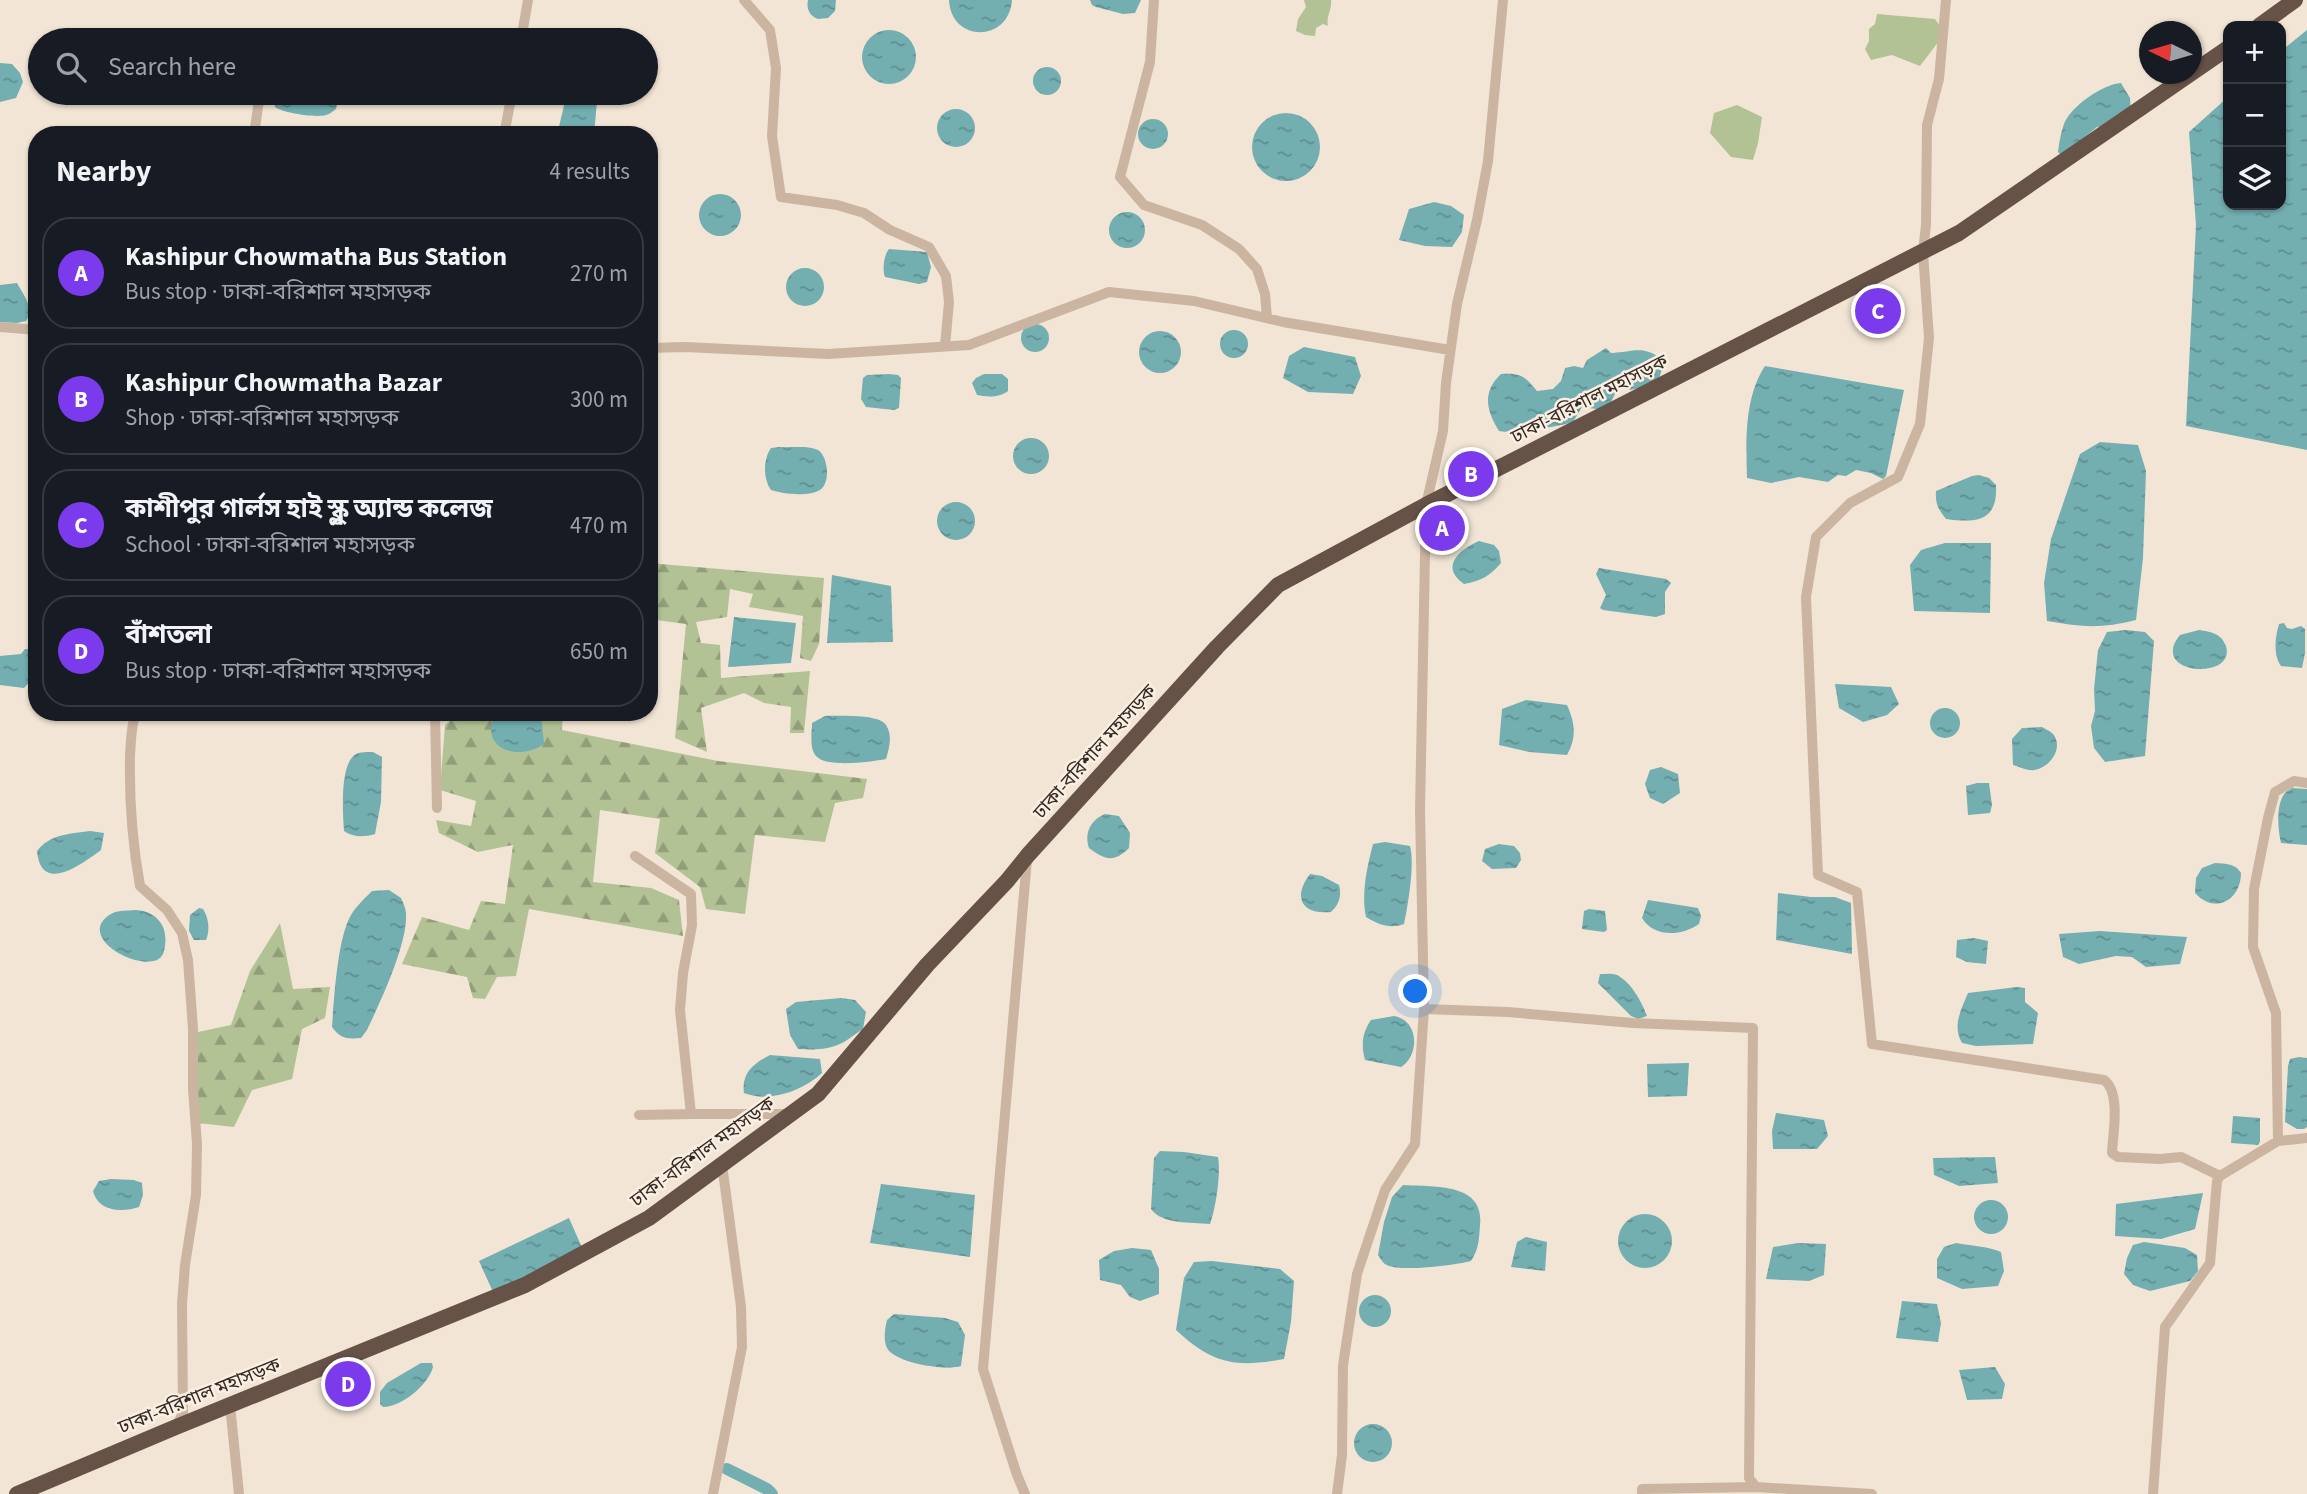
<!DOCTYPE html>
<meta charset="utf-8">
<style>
:root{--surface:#171b24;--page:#242831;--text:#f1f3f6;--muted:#9ea1a6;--line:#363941;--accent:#7c3aed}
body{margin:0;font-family:"Source Sans 3","Noto Sans Bengali",sans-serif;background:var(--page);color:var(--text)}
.controls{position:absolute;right:21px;top:21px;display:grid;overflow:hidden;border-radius:14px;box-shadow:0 2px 5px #0004}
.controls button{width:63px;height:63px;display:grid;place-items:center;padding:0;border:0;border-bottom:2px solid var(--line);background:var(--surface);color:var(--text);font:35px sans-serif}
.compass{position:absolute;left:2139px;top:21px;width:63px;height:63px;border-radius:50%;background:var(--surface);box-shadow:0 2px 5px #0004;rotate:275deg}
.you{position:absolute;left:1416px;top:992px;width:24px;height:24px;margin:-18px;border:5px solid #fff;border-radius:50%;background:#1a73e8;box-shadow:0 0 0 10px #1a73e833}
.badge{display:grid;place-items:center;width:46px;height:46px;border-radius:50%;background:var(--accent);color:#fff;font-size:23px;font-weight:700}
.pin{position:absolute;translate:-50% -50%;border:4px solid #fff;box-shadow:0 2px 7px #0006}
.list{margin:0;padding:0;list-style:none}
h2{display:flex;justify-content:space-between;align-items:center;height:91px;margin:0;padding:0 28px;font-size:30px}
h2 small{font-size:23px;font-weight:400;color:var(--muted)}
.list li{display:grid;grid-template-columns:46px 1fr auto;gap:21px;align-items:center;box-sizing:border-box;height:112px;margin:0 14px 14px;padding:0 14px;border:2px solid var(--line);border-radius:28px}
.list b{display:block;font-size:26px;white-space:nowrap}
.list p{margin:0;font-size:23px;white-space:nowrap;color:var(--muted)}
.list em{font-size:23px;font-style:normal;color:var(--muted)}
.icon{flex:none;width:38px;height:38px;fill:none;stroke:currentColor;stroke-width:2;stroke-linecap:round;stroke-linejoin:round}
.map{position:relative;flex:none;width:2307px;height:1494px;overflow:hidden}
.search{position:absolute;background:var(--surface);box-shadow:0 2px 5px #0004;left:28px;top:28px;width:630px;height:77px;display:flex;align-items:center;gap:18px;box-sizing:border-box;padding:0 24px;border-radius:38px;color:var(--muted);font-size:26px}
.panel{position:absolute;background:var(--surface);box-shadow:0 2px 5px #0004;left:28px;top:126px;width:630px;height:595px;border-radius:28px}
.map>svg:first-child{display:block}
.grass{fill:#b2c295}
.forest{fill:url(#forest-firs)}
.water{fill:url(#water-ripples)}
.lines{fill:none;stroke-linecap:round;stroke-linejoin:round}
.canal{stroke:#73aeb1;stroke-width:12}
.minor{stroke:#cbb5a1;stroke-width:10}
.trunk{stroke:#675248;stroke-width:16}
.labels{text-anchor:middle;stroke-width:5;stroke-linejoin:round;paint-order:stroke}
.street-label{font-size:19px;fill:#342a24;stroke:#faefe2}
</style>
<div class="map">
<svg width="2307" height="1494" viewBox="0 0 2307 1494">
<defs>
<pattern id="forest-firs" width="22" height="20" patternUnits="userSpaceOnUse" patternTransform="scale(1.75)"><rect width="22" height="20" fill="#b2c295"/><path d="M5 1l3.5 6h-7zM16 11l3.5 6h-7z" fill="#929e79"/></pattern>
<pattern id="water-ripples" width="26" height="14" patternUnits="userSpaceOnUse" patternTransform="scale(1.75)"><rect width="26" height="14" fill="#73aeb1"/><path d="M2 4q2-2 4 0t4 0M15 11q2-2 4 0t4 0" fill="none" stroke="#5f8e90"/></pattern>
</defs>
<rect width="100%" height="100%" fill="#f2e5d5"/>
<!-- grass -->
<path class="grass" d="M 1304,0 L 1331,0 C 1332,10 1326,16 1328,26 L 1323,24 L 1316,28 L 1315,36 L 1305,35 L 1296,31 L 1298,19 L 1306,7 Z
M 1877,14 L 1935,19 L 1945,33 L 1920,66 L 1892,55 L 1871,60 L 1865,49 L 1869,41 L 1869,29 L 1875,24 Z
M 1737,105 L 1762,117 L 1758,143 L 1753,160 L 1731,157 L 1710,133 L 1714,113 Z"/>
<!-- forest -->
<path class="forest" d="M 649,563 L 824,578 L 819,644 L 811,661 L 800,658 L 803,616 L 749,607 L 753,594 L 730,589 L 727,617 L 696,622 L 701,643 L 720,645 L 721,678 L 810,671 L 804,733 L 790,733 L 791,707 L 764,703 L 744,693 L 701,708 L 707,752 L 675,738 L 686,624 L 649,619 Z
M 460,712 L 563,712 L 562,730 L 718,761 L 867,779 L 863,798 L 835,803 L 825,842 L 755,835 L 745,914 L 706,909 L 700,887 L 655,853 L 660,819 L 600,810 L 593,882 L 651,888 L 679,900 L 683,936 L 529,909 L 516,976 L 497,977 L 485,999 L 473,998 L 467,977 L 402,964 L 422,917 L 469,930 L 481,901 L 505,904 L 513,845 L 478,852 L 439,833 L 436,820 L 471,826 L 476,801 L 440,790 L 445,725 Z
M 280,923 L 293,989 L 330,987 L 325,1018 L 302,1029 L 292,1079 L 252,1090 L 234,1127 L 198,1123 L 198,1032 L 231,1025 L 250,971 Z"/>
<!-- water -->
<path class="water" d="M 808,0 L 836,0 L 835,11 L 828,18 L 818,19 C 810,16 806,9 808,0 Z
M 949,0 L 1012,0 C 1009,43 951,43 949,0 Z
M 1090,0 L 1141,0 L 1135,13 L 1123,14 L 1096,7 L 1092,5 Z
M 2307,30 L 2307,450 L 2186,426 L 2196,225 L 2189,132 L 2228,97 L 2228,205 L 2281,205 L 2281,51 Z
M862 57a27 27 0 1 1 54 0a27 27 0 1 1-54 0Z
M 0,63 L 12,64 L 20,73 L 23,82 L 16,98 L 0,102 Z
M1033 81a14 14 0 1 1 28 0a14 14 0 1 1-28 0Z
M 2121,83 L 2130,98 L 2131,112 L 2108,126 L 2097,127 L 2065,153 L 2060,154 L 2058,152 C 2059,143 2061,132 2064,124 C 2070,107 2103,84 2121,83 Z
M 273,93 L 340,93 L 336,109 C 332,112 330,114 326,115 C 316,118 283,113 275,107 Z
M 567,93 L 594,93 L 597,101 L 594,135 L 557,135 Z
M937 128a19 19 0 1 1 38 0a19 19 0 1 1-38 0Z
M1252 147a34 34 0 1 1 68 0a34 34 0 1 1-68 0Z
M1138 134a15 15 0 1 1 30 0a15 15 0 1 1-30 0Z
M699 215a21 21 0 1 1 42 0a21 21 0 1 1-42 0Z
M 1434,202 L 1451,206 L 1464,215 L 1462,232 L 1452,247 L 1425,246 L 1399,240 L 1409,209 Z
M1109 230a18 18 0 1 1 36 0a18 18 0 1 1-36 0Z
M 889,249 L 927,252 L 931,267 L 927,282 L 919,284 L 885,277 C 882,269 884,255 889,249 Z
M786 287a19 19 0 1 1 38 0a19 19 0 1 1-38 0Z
M 17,283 C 24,296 35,308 26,321 L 17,323 L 0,322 L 0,285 Z
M1021 338a14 14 0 1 1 28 0a14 14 0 1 1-28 0Z
M1220 344a14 14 0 1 1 28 0a14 14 0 1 1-28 0Z
M1139 352a21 21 0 1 1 42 0a21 21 0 1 1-42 0Z
M 1304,347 L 1355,357 L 1361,376 L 1353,394 L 1308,392 L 1283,378 L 1289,356 Z
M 1606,348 L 1611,353 C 1635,352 1643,344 1664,361 L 1660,376 L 1654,385 L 1630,390 L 1618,388 L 1611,402 L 1603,410 L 1582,407 L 1573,422 C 1556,427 1541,429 1522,429 C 1514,430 1508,433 1499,431 C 1486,410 1482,392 1501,374 C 1521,373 1525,376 1537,391 L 1553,389 L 1561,381 L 1565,368 L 1574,366 L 1583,368 L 1587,360 Z
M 1765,366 L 1904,390 L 1886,476 L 1883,479 L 1871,473 L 1856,470 L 1846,476 L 1838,475 L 1828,482 L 1799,477 L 1771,483 L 1747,478 C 1746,441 1744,398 1765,366 Z
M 889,374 L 898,375 L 901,378 L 899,408 L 894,410 L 866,407 L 861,399 L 863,378 L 867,375 Z
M 984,374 L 1002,374 L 1008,379 L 1008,391 C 999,398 987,397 977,395 L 972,383 L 976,378 Z
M1013 456a18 18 0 1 1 36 0a18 18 0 1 1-36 0Z
M 2100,442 L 2138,445 L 2146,471 L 2143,558 L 2136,620 C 2101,629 2082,627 2047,621 L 2044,583 L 2051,539 L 2080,454 Z
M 779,447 C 791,448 807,445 818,450 C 828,456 831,483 820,490 C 808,497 783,494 771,490 C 763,479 763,459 771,448 Z
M 1979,475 L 1989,478 L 1996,485 C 1998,522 1976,523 1946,519 C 1938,509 1935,503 1936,491 L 1972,476 Z
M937 521a19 19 0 1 1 38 0a19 19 0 1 1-38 0Z
M 1479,541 L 1494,545 L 1499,551 L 1501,563 C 1490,576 1481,581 1464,584 C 1439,567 1460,549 1479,541 Z
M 1945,543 L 1991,543 L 1990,613 L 1914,611 L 1910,565 L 1921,550 Z
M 1599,568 L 1666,579 L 1671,583 L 1665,592 L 1665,614 L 1656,617 L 1603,610 L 1600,608 L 1606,595 L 1596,574 Z
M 832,575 L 891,586 L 893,642 L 827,643 Z
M 734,617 L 796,623 L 791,663 L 728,667 Z
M 2284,623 L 2287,628 L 2292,629 L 2301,626 L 2305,629 L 2305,653 L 2302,668 L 2281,666 C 2273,655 2275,637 2279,624 Z
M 2126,630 L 2145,632 L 2154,641 L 2145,756 L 2105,762 L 2094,748 L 2091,726 L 2095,711 L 2094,689 L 2098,650 L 2107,632 Z
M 2199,630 C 2211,632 2221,633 2226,646 C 2235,677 2170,675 2173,650 C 2173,644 2177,639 2180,635 Z
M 25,649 L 31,649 L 29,661 L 34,677 L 24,688 L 0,685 L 0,656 L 21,654 Z
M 1835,684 L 1891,687 L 1899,704 L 1887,715 L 1863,722 L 1839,708 Z
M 1526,700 L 1567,705 C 1575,723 1577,737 1567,755 L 1529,752 L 1499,745 L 1502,709 Z
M1930 723a15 15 0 1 1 30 0a15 15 0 1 1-30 0Z
M 497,712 L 538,712 L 541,714 L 544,744 C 517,763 476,747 497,712 Z
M 825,716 C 838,716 879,714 886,725 C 893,736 889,748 886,759 C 871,762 826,768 816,756 C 809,748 812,733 812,723 Z
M 2042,727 C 2047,730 2053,732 2055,737 C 2063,753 2045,772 2029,770 C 2023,769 2017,766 2013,765 L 2012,739 L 2022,728 Z
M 373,752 L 382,757 L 381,802 L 375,834 C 364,837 354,838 344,831 C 343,814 339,764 356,754 C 360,752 367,752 373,752 Z
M 1661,767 L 1678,774 L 1680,793 L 1663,804 L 1650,798 L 1645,784 L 1650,770 Z
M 1977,783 L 1989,783 L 1992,805 L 1990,813 L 1968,815 L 1966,786 Z
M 2292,788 L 2307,789 L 2307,845 L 2281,843 C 2278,830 2276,808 2283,796 C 2285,792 2289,790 2292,788 Z
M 1105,814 L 1119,816 L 1130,833 L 1129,848 C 1114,863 1105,860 1089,848 C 1084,834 1090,820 1105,814 Z
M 90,831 L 104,833 L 101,850 C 82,864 41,895 37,851 C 50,834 69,834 90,831 Z
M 1385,842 L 1410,846 C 1415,863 1408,906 1404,924 C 1390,929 1379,925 1366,917 C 1361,894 1367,867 1373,844 Z
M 1499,844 L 1514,846 L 1520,853 L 1521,860 L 1516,868 L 1492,869 L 1482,861 L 1485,849 Z
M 2215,863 C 2226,864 2235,863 2241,873 C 2241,900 2215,915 2195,893 L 2196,878 L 2202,868 Z
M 1310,874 L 1322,876 L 1339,885 C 1342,895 1339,905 1331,912 C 1302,915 1292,898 1310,874 Z
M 389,890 L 401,898 C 403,902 406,909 406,914 C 408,943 380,1003 367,1030 L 361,1038 C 347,1039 341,1039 332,1027 C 334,999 337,947 348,921 C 353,909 363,900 372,891 Z
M 1778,893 L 1811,897 L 1835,897 L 1851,903 L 1852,954 L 1776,940 Z
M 1648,900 L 1698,908 L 1701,916 L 1699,924 C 1682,936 1654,938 1642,918 Z
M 199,908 L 203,909 C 209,918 210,931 206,940 L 194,940 L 189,931 L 190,915 Z
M 1589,909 L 1605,911 L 1607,930 L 1604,932 L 1582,929 L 1584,911 Z
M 135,910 C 156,911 168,925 165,946 C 164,952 163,957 157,960 C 131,970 74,933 113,913 C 119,910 128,911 135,910 Z
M 2100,931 L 2187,937 L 2180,964 L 2146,967 L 2132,957 L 2116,956 L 2079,964 L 2063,957 L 2059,934 Z
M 1974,938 L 1988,941 L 1986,964 L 1967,962 L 1956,957 L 1957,940 Z
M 1600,974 C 1605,974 1612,973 1617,975 C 1631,982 1642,1002 1647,1016 L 1638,1019 L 1631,1016 L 1598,983 Z
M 2017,987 L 2025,988 L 2025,1002 L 2038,1013 L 2033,1044 L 1976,1046 L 1962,1043 C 1952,1026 1961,1010 1968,993 Z
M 841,998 L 855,1000 L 866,1012 L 863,1029 C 856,1033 851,1038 844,1042 C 829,1050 814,1050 798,1049 L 790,1035 L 786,1009 L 796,1002 Z
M 1394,1016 C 1419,1020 1420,1055 1401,1067 L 1365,1060 C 1361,1045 1362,1033 1371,1020 Z
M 770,1055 L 820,1059 L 822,1073 C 802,1091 769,1103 744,1093 C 741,1073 754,1063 770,1055 Z
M 2299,1057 L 2307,1058 L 2307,1127 L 2304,1129 L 2297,1129 L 2285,1122 L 2288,1066 L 2290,1059 Z
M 1689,1063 L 1687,1096 L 1648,1097 L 1647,1064 Z
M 1776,1113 L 1824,1120 L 1828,1136 L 1817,1149 L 1773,1149 L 1772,1131 Z
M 2233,1116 L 2260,1118 L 2260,1142 L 2258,1145 L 2231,1143 Z
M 1160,1151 L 1184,1152 L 1218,1157 C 1221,1173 1216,1207 1210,1224 C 1191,1222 1163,1225 1151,1209 L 1154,1158 Z
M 1995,1157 L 1998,1183 L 1959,1186 L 1934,1175 L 1933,1158 Z
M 111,1179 L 134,1180 L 142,1183 L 143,1195 L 139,1207 C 121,1213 98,1211 93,1191 L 99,1181 Z
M 881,1184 L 975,1195 L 970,1257 L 870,1243 Z
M 1403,1185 C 1432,1187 1485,1182 1480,1225 C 1479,1239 1479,1249 1471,1261 C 1456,1265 1397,1273 1385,1264 C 1383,1263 1380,1258 1378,1255 L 1384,1222 L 1392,1197 Z
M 2203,1193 L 2195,1229 L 2161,1239 L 2115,1236 L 2116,1204 Z
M1974 1217a17 17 0 1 1 34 0a17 17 0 1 1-34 0Z
M1618 1241a27 27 0 1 1 54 0a27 27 0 1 1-54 0Z
M 569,1218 L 583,1250 L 493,1292 L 479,1261 Z
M 1526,1237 L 1547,1242 L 1545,1271 L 1511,1267 L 1517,1242 Z
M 2144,1242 L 2185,1248 L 2197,1255 L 2198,1271 L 2190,1281 L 2150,1291 L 2133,1285 L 2124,1274 L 2127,1258 L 2133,1245 Z
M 1798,1243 L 1826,1244 L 1824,1275 L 1809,1281 L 1766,1279 L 1773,1247 Z
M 1956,1243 C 1971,1246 1987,1246 2001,1252 L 2004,1271 L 1998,1286 L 1962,1289 L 1937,1278 L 1937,1259 L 1944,1247 Z
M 1132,1248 L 1151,1250 L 1159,1269 L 1159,1294 L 1140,1301 L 1130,1297 L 1121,1285 L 1100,1280 L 1099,1260 L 1114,1251 Z
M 1212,1261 L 1280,1269 L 1294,1281 L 1291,1322 L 1284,1359 C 1236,1368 1212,1364 1176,1330 L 1184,1278 L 1194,1262 Z
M1359 1311a16 16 0 1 1 32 0a16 16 0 1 1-32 0Z
M 1902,1301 L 1937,1304 L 1941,1323 L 1938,1342 L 1896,1338 Z
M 894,1314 L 945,1318 L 958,1322 L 965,1335 L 961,1366 C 945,1371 895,1363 887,1348 C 883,1340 885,1328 887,1320 Z
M 421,1363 L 432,1363 L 433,1367 C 428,1385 402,1407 383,1407 L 380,1404 L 380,1392 L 387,1383 Z
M 1995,1367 L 2005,1384 L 2002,1399 L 1967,1400 L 1959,1370 Z
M1354 1443a19 19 0 1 1 38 0a19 19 0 1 1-38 0Z"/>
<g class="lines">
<!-- canal -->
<path class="canal" d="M 727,1469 L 767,1489 L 772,1494"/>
<!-- minor -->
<path class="minor" d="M 744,0 L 770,30 L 776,68 L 772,136 L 781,197 L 837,205 L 864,213 L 890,230 L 929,247 L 946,276 L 949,302 L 945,346
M 1154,0 L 1150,62 L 1120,177 L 1144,205 L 1202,225 L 1239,249 L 1257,269 L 1265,294 L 1267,318
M 1946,0 L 1939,79 L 1927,125 L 1926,225 L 1923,252 L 1929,338 L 1920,424 L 1898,477 L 1850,503 L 1816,537 L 1806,597 L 1818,875 L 1857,892 L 1872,1044 L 2104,1080 C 2121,1092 2113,1133 2112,1153 L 2118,1157 L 2160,1159 L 2181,1157 L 2220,1176 L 2217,1181 L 2210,1263 L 2165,1327 L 2153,1494
M 521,40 L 528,0
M 254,135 L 260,93
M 504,135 L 512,93
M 0,327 L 37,330
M 649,348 L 685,347 L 828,354 L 969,345 L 1109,292 L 1194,301 L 1283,322 L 1450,350
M 136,712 C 131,725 131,741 130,755 C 129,801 132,841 140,886 L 167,910 L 182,933 L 188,960 L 193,1029 L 193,1089 L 197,1144 L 196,1195 L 185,1265 L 182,1304 L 183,1413 L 177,1425
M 435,712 L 437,808
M 635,856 L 691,894 L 692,925 L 683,973 L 680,1010 L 691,1114 L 787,1114
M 1424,1009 L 1508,1012 L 1633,1023 L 1753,1028 L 1749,1478 L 1756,1487 L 1872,1494
M 639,1115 L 691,1114
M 2278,1141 L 2276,1013 L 2253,947 L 2254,889 L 2268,818 L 2275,792 L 2294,781 L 2307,783
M 2220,1176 L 2278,1141 L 2307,1138
M 230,1405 L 239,1494
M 713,1494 L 742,1347 L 741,1307 L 722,1164
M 1025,1494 L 1017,1475 L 983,1369 L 1027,859
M 1337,1494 L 1342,1455 L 1343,1365 L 1357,1274 L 1385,1190 L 1415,1144 L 1424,1009 L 1420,810 L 1426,505 L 1443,431 L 1446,383 L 1457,304 L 1477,220 L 1488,161 L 1503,0
M 1642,1494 L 1642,1489 L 1756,1487"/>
<!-- trunk -->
<path class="trunk" d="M 2259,26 L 2295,0
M 17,1494 L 176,1427 L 525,1285 L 649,1218 L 818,1094 L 927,965 L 1007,881 L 1028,855 L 1217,647 L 1278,585 L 1426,505 L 1959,233 L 2228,48"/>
</g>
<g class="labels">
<!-- street labels -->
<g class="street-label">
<text transform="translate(1589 398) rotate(-27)" y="7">ঢাকা-বরিশাল মহাসড়ক</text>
<text transform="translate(1094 751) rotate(-48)" y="7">ঢাকা-বরিশাল মহাসড়ক</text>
<text transform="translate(702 1151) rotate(-36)" y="7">ঢাকা-বরিশাল মহাসড়ক</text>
<text transform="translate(199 1395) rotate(-22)" y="7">ঢাকা-বরিশাল মহাসড়ক</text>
</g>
</g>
</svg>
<div class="controls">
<button>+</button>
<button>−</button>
<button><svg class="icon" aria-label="layers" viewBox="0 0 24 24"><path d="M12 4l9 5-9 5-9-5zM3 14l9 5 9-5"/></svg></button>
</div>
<svg class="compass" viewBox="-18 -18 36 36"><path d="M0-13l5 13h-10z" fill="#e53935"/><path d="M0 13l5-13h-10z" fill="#9ea1a6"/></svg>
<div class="you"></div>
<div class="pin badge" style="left:1442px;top:528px">A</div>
<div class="pin badge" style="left:1471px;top:474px">B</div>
<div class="pin badge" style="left:1878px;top:311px">C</div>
<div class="pin badge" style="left:348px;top:1384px">D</div>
<div class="search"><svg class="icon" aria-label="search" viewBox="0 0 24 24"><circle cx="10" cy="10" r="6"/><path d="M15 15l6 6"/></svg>Search here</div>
<section class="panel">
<h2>Nearby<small>4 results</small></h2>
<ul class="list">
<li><span class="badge">A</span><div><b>Kashipur Chowmatha Bus Station</b><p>Bus stop · ঢাকা-বরিশাল মহাসড়ক</p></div><em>270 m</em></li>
<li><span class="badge">B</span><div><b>Kashipur Chowmatha Bazar</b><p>Shop · ঢাকা-বরিশাল মহাসড়ক</p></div><em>300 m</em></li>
<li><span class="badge">C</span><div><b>কাশীপুর গার্লস হাই স্কুল অ্যান্ড কলেজ</b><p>School · ঢাকা-বরিশাল মহাসড়ক</p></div><em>470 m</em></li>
<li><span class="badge">D</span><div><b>বাঁশতলা</b><p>Bus stop · ঢাকা-বরিশাল মহাসড়ক</p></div><em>650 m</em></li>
</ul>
</section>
</div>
